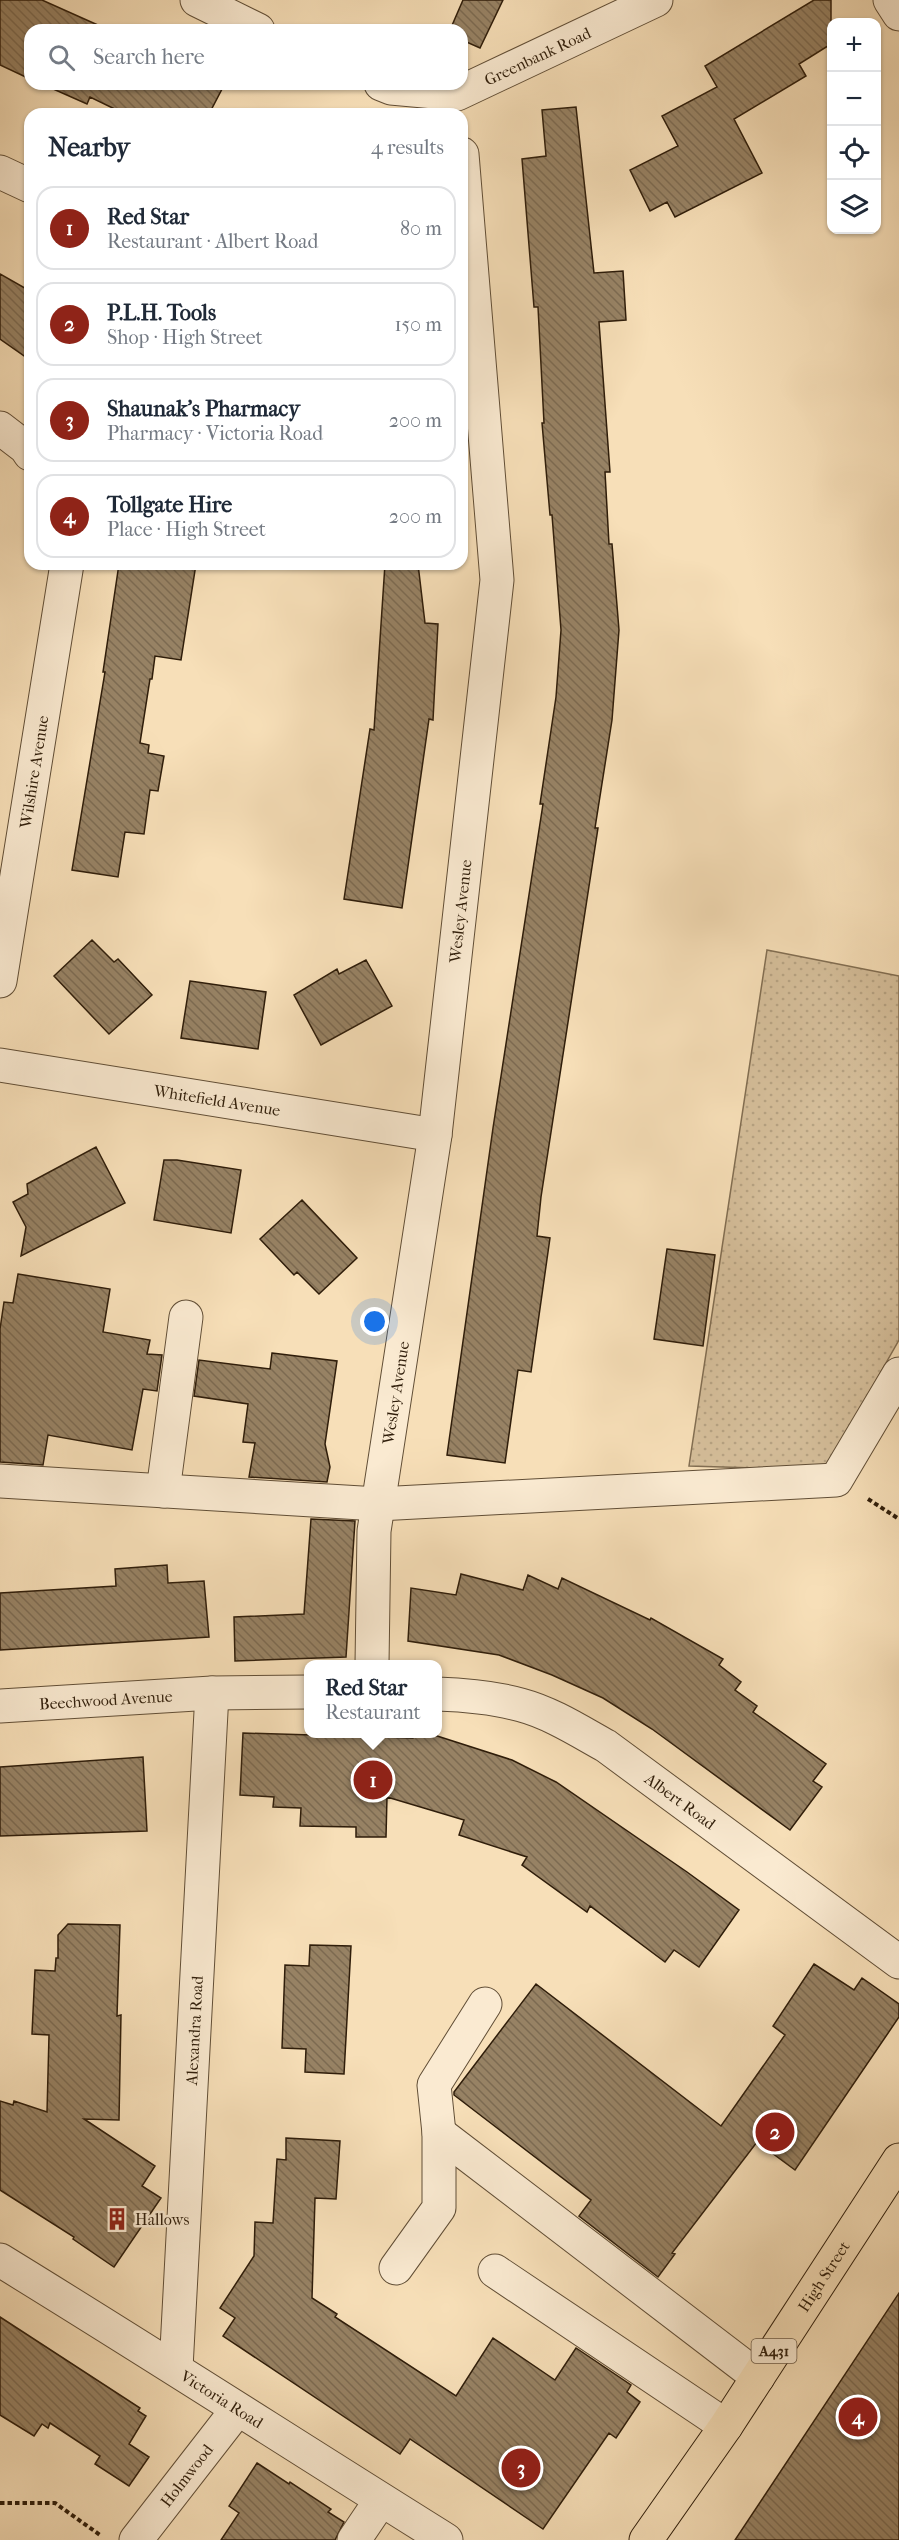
<!DOCTYPE html>
<meta charset="utf-8">
<style>
:root{--surface:#fff;--page:#f2f2f3;--text:#1f2937;--muted:#747a83;--line:#e0e1e3;--accent:#8f2418}
body{margin:0;font-family:"IM FELL French Canon",serif;background:var(--page);color:var(--text)}
.controls{position:absolute;right:18px;top:18px;display:grid;overflow:hidden;border-radius:12px;box-shadow:0 2px 4px #0004}
.controls button{width:54px;height:54px;display:grid;place-items:center;padding:0;border:0;border-bottom:2px solid var(--line);background:var(--surface);color:var(--text);font:30px sans-serif}
.you{position:absolute;left:375px;top:1322px;width:21px;height:21px;margin:-15px;border:4px solid #fff;border-radius:50%;background:#1a73e8;box-shadow:0 0 0 9px #1a73e833}
.badge{display:grid;place-items:center;width:39px;height:39px;border-radius:50%;background:var(--accent);color:#fff;font-size:20px;font-weight:700}
.pin{position:absolute;translate:-50% -50%;border:3px solid #fff;box-shadow:0 2px 6px #0006}
.popup{position:absolute;left:304px;top:1660px;width:138px;height:78px;box-sizing:border-box;display:grid;place-content:center;border-radius:12px;background:var(--surface);filter:drop-shadow(0 2px 4px #0005);font-size:20px;white-space:nowrap;color:var(--muted)}
.popup b{font-size:22px;color:var(--text)}
.popup::after{content:'';position:absolute;left:50%;top:100%;margin-left:-12px;border:12px solid transparent;border-top-color:var(--surface)}
.list{margin:0;padding:0;list-style:none}
h2{display:flex;justify-content:space-between;align-items:center;height:78px;margin:0;padding:0 24px;font-size:26px}
h2 small{font-size:20px;font-weight:400;color:var(--muted)}
.list li{display:grid;grid-template-columns:39px 1fr auto;gap:18px;align-items:center;box-sizing:border-box;height:84px;margin:0 12px 12px;padding:0 12px;border:2px solid var(--line);border-radius:18px}
.list b{display:block;font-size:22px;white-space:nowrap}
.list p{margin:0;font-size:20px;white-space:nowrap;color:var(--muted)}
.list em{font-size:20px;font-style:normal;color:var(--muted)}
.icon{flex:none;width:33px;height:33px;fill:none;stroke:currentColor;stroke-width:2;stroke-linecap:round;stroke-linejoin:round}
.map{position:relative;flex:none;width:899px;height:2540px;overflow:hidden}
.search{position:absolute;background:var(--surface);box-shadow:0 2px 4px #0004;left:24px;top:24px;width:444px;height:66px;display:flex;align-items:center;gap:15px;box-sizing:border-box;padding:0 21px;border-radius:18px;color:var(--muted);font-size:22px}
.panel{position:absolute;background:var(--surface);box-shadow:0 2px 4px #0004;left:24px;top:108px;width:444px;height:462px;border-radius:18px}
.map>svg:first-child{display:block}
.grass{fill:url(#grass-dots);stroke:#826e52;stroke-width:1.5}
.building{fill:url(#building-back-hatch);stroke:#2f1d0a;stroke-width:1.5}
.lines{fill:none;stroke-linecap:round;stroke-linejoin:round}
.minor-casing{stroke:#614e36;stroke-width:35}
.major-casing{stroke:#2f1d0a;stroke-width:35}
.path{stroke:#2f1d0a;stroke-width:4;stroke-dasharray:4.5 3;stroke-linecap:butt}
.minor{stroke:#faead1;stroke-width:33}
.major{stroke:#f7dfb8;stroke-width:33}
.labels{text-anchor:middle;stroke-width:5;stroke-linejoin:round;paint-order:stroke}
.shield{fill:#faead1;stroke:#6c5a46;stroke-width:1.5}
.shield-label{font-size:15px;font-weight:bold;fill:#2f1d0a}
.street-label{font-size:16px;fill:#2f1d0a;stroke:#faead1}
.poi-label{font-size:16px;fill:#2f1d0a;stroke:#faead1;text-anchor:start}
</style>
<div class="map">
<svg width="899" height="2540" viewBox="0 0 899 2540">
<defs>
<pattern id="grass-dots" width="8" height="8" patternUnits="userSpaceOnUse" patternTransform="scale(1.5)"><rect width="8" height="8" fill="#d5be9a"/><path d="M2 2h.1M6 6h.1" fill="none" stroke="#b7a383" stroke-width="1.8" stroke-linecap="round"/></pattern>
<pattern id="building-back-hatch" width="6" height="6" patternUnits="userSpaceOnUse" patternTransform="scale(1.5)"><rect width="6" height="6" fill="#978264"/><path d="M-1 5l2 2M0 0l6 6M5-1l2 2" fill="none" stroke="#7c6a51"/></pattern>
</defs>
<rect width="100%" height="100%" fill="#f7dfb8"/>
<filter id="stains"><feTurbulence type="fractalNoise" baseFrequency=".00333" numOctaves="4"/><feColorMatrix values="0 0 0 0 .2 0 0 0 0 .09 0 0 0 0 .02 0 0 0 .5 -.17"/></filter>
<radialGradient id="worn" r=".72"><stop offset=".6" stop-color="#630" stop-opacity="0"/><stop offset="1" stop-color="#630" stop-opacity=".3"/></radialGradient>
<!-- grass -->
<path class="grass" d="M 767,950 L 899,976 L 899,1340 L 825,1470 L 689,1466 Z"/>
<!-- building -->
<path class="building" d="M 0,0 L 42,0 L 109,30 L 30,30 L 30,79 L 0,65 Z
M 463,0 L 503,0 L 480,48 L 462,40 L 462,30 L 450,30 Z
M 814,0 L 831,0 L 831,44 L 799,64 L 806,76 L 734,119 L 762,173 L 675,217 L 667,202 L 650,211 L 630,170 L 678,146 L 662,116 L 717,87 L 705,66 Z
M 42,84 L 212,84 L 222,89 L 209,114 L 125,114 L 90,97 L 87,104 Z
M 576,107 L 594,273 L 623,271 L 626,320 L 599,322 L 610,472 L 605,472 L 609,544 L 612,544 L 619,630 L 612,720 L 595,828 L 598,828 L 541,1197 L 537,1236 L 550,1238 L 531,1372 L 518,1370 L 505,1463 L 447,1455 L 493,1128 L 543,804 L 540,804 L 556,697 L 561,630 L 552,515 L 550,515 L 542,423 L 544,423 L 538,307 L 534,307 L 522,159 L 546,156 L 542,110 Z
M 0,274 L 30,291 L 30,360 L 0,339 Z
M 119,564 L 196,564 L 181,660 L 155,656 L 152,679 L 150,679 L 140,743 L 149,745 L 148,753 L 164,756 L 158,791 L 150,790 L 144,834 L 125,832 L 118,877 L 72,870 L 105,672 L 103,672 Z
M 385,564 L 418,564 L 425,623 L 438,624 L 433,720 L 429,719 L 402,908 L 344,899 L 370,729 L 374,730 Z
M 92,940 L 114,962 L 118,959 L 152,995 L 109,1034 L 54,976 Z
M 366,960 L 392,1006 L 321,1045 L 294,995 L 337,969 L 339,974 Z
M 190,981 L 266,992 L 258,1049 L 181,1038 Z
M 96,1147 L 125,1203 L 21,1256 L 26,1227 L 13,1202 L 28,1194 L 27,1184 Z
M 164,1160 L 177,1160 L 241,1170 L 231,1233 L 154,1220 Z
M 302,1200 L 357,1258 L 319,1294 L 297,1272 L 294,1275 L 260,1239 Z
M 667,1249 L 715,1255 L 703,1346 L 654,1339 Z
M 18,1274 L 110,1289 L 103,1332 L 150,1340 L 147,1354 L 162,1355 L 157,1391 L 143,1389 L 132,1450 L 48,1435 L 43,1465 L 0,1462 L 0,1329 L 4,1302 L 13,1303 Z
M 272,1353 L 337,1361 L 325,1444 L 330,1467 L 327,1482 L 249,1477 L 255,1443 L 243,1442 L 248,1404 L 194,1396 L 199,1360 L 270,1369 Z
M 311,1519 L 355,1521 L 346,1657 L 235,1661 L 234,1617 L 304,1614 Z
M 167,1565 L 168,1583 L 204,1581 L 209,1637 L 0,1650 L 0,1593 L 116,1586 L 115,1569 Z
M 461,1574 L 523,1590 L 528,1575 L 558,1589 L 562,1578 L 650,1620 L 651,1618 L 723,1659 L 719,1665 L 741,1682 L 735,1690 L 757,1706 L 753,1712 L 826,1764 L 813,1781 L 822,1787 L 790,1830 L 652,1729 L 603,1698 L 552,1675 L 499,1655 L 408,1641 L 411,1588 L 456,1595 Z
M 243,1733 L 413,1738 L 415,1734 L 431,1734 L 512,1760 L 556,1782 L 687,1872 L 739,1910 L 699,1967 L 674,1950 L 665,1962 L 590,1906 L 587,1912 L 522,1865 L 527,1857 L 459,1835 L 464,1820 L 387,1797 L 386,1837 L 356,1837 L 356,1827 L 300,1826 L 301,1808 L 273,1807 L 274,1797 L 240,1795 Z
M 143,1757 L 147,1831 L 0,1836 L 0,1767 Z
M 68,1924 L 120,1925 L 117,2016 L 121,2015 L 119,2120 L 84,2119 L 155,2166 L 142,2186 L 161,2198 L 114,2267 L 73,2239 L 74,2237 L 0,2190 L 0,2101 L 13,2105 L 14,2101 L 47,2112 L 49,2035 L 32,2034 L 35,1970 L 55,1971 L 56,1958 L 58,1958 L 58,1935 Z
M 310,1945 L 351,1946 L 344,2074 L 305,2072 L 306,2049 L 282,2048 L 285,1965 L 309,1966 Z
M 814,1964 L 854,1990 L 862,1978 L 899,2004 L 899,2017 L 795,2170 L 757,2142 L 672,2253 L 675,2254 L 658,2277 L 579,2216 L 591,2200 L 454,2095 L 454,2092 L 536,1984 L 721,2126 L 785,2035 L 773,2026 Z
M 286,2138 L 340,2141 L 336,2199 L 315,2198 L 312,2298 L 337,2314 L 335,2317 L 456,2396 L 493,2338 L 555,2380 L 576,2348 L 631,2385 L 627,2392 L 640,2402 L 616,2438 L 609,2433 L 543,2529 L 410,2439 L 400,2454 L 223,2336 L 235,2318 L 220,2308 L 254,2256 L 255,2222 L 273,2223 L 277,2159 L 286,2160 Z
M 899,2293 L 899,2540 L 735,2540 Z
M 0,2317 L 140,2408 L 138,2411 L 146,2416 L 129,2444 L 149,2457 L 129,2486 L 95,2464 L 100,2456 L 50,2423 L 48,2428 L 42,2424 L 34,2436 L 0,2415 Z
M 257,2463 L 289,2484 L 290,2482 L 331,2509 L 328,2512 L 344,2522 L 335,2540 L 221,2540 L 239,2513 L 229,2506 Z"/>
<g class="lines">
<!-- minor casing -->
<g class="minor-casing">
<g id="minor">
<path d="M 197,0 L 258,30"/>
<path d="M 890,0 L 899,14"/>
<path id="s1" d="M 381,84 L 391,88 L 457,94 L 656,0"/>
<path d="M 0,172 L 30,186"/>
<path d="M 0,428 L 26,448 L 30,454"/>
<path id="s2" d="M 0,981 L 67,564"/>
<path id="s3" d="M 0,1065 L 435,1135"/>
<path d="M 0,1481 L 378,1504 L 836,1480 L 899,1374"/>
<path d="M 163,1491 L 186,1317"/>
<path id="s4" d="M 372,1664 L 374,1531 L 435,1135 L 497,580 L 462,154"/>
<path id="s5" d="M 437,1694 C 466,1695 493,1697 521,1705 C 551,1713 579,1731 606,1746 L 899,1962"/>
<path id="s6" d="M 0,1706 L 212,1693 L 308,1692"/>
<path d="M 439,2133 L 758,2377"/>
<path id="s7" d="M 0,2260 C 150,2352 297,2447 446,2540"/>
<path d="M 396,2268 L 439,2208 L 439,2133 L 434,2085 L 485,2004"/>
<path d="M 495,2271 L 726,2426"/>
<path id="s8" d="M 176,2368 L 212,1693"/>
<path id="s9" d="M 136,2540 L 237,2410"/>
<path d="M 354,2540 L 381,2500"/>
</g>
</g>
<!-- major casing -->
<g class="major-casing">
<g id="major">
<path id="s10" d="M 646,2540 L 726,2426 L 899,2160"/>
</g>
</g>
<!-- path -->
<path class="path" d="M 868,1499 L 899,1519
M 0,2503 L 55,2503 L 100,2535"/>
<!-- minor -->
<use href="#minor" class="minor"/>
<!-- major -->
<use href="#major" class="major"/>
</g>
<!-- icons -->
<defs>
<g id="building-bare" transform="scale(1.8)"><path d="M-4-6H4V6H1V3H-1V6H-4ZM-2.5-4.3h1.7v1.8h-1.7ZM.8-4.3h1.7v1.8H.8ZM-2.5-1h1.7V.8h-1.7ZM.8-1h1.7V.8H.8Z" fill="#8f2418" stroke="#faead1" stroke-width="2.5" paint-order="stroke"/></g>
</defs>
<g fill-rule="evenodd">
<use href="#building-bare" x="117" y="2219"/>
</g>
<g class="labels">
<!-- shield labels -->
<rect class="shield" x="751.5" y="2339" width="45" height="24" rx="4.5"/>
<g class="shield-label">
<text x="774" y="2356">A431</text>
</g>
<!-- street labels -->
<g class="street-label">
<text dy="6" stroke="none"><textPath href="#s1" startOffset="166">Greenbank Road</textPath></text>
<text dy="6" stroke="none"><textPath href="#s2" startOffset="212">Wilshire Avenue</textPath></text>
<text dy="6" stroke="none"><textPath href="#s4" startOffset="759">Wesley Avenue</textPath></text>
<text dy="6" stroke="none"><textPath href="#s3" startOffset="220">Whitefield Avenue</textPath></text>
<text dy="6" stroke="none"><textPath href="#s4" startOffset="273">Wesley Avenue</textPath></text>
<text dy="6" stroke="none"><textPath href="#s6" startOffset="106">Beechwood Avenue</textPath></text>
<text dy="6" stroke="none"><textPath href="#s5" startOffset="272">Albert Road</textPath></text>
<text dy="6" stroke="none"><textPath href="#s8" startOffset="338">Alexandra Road</textPath></text>
<text dy="6" stroke="none"><textPath href="#s10" startOffset="318">High Street</textPath></text>
<text dy="6" stroke="none"><textPath href="#s7" startOffset="262">Victoria Road</textPath></text>
<text dy="6" stroke="none"><textPath href="#s9" startOffset="82">Holmwood</textPath></text>
</g>
<!-- poi labels -->
<g class="poi-label">
<text x="135" y="2225">Hallows</text>
</g>
</g>
<rect width="100%" height="100%" filter="url(#stains)"/>
<rect width="100%" height="100%" fill="url(#worn)"/>
</svg>
<div class="controls">
<button>+</button>
<button>−</button>
<button><svg class="icon" aria-label="locate" viewBox="0 0 24 24"><circle cx="12" cy="12" r="6"/><path d="M12 2v4M12 18v4M2 12h4M18 12h4"/></svg></button>
<button><svg class="icon" aria-label="layers" viewBox="0 0 24 24"><path d="M12 4l9 5-9 5-9-5zM3 14l9 5 9-5"/></svg></button>
</div>
<div class="you"></div>
<div class="pin badge" style="left:373px;top:1780px">1</div>
<div class="popup"><b>Red Star</b>Restaurant</div>
<div class="pin badge" style="left:775px;top:2132px">2</div>
<div class="pin badge" style="left:521px;top:2468px">3</div>
<div class="pin badge" style="left:858px;top:2417px">4</div>
<div class="search"><svg class="icon" aria-label="search" viewBox="0 0 24 24"><circle cx="10" cy="10" r="6"/><path d="M15 15l6 6"/></svg>Search here</div>
<section class="panel">
<h2>Nearby<small>4 results</small></h2>
<ul class="list">
<li><span class="badge">1</span><div><b>Red Star</b><p>Restaurant · Albert Road</p></div><em>80 m</em></li>
<li><span class="badge">2</span><div><b>P.L.H. Tools</b><p>Shop · High Street</p></div><em>150 m</em></li>
<li><span class="badge">3</span><div><b>Shaunak's Pharmacy</b><p>Pharmacy · Victoria Road</p></div><em>200 m</em></li>
<li><span class="badge">4</span><div><b>Tollgate Hire</b><p>Place · High Street</p></div><em>200 m</em></li>
</ul>
</section>
</div>
